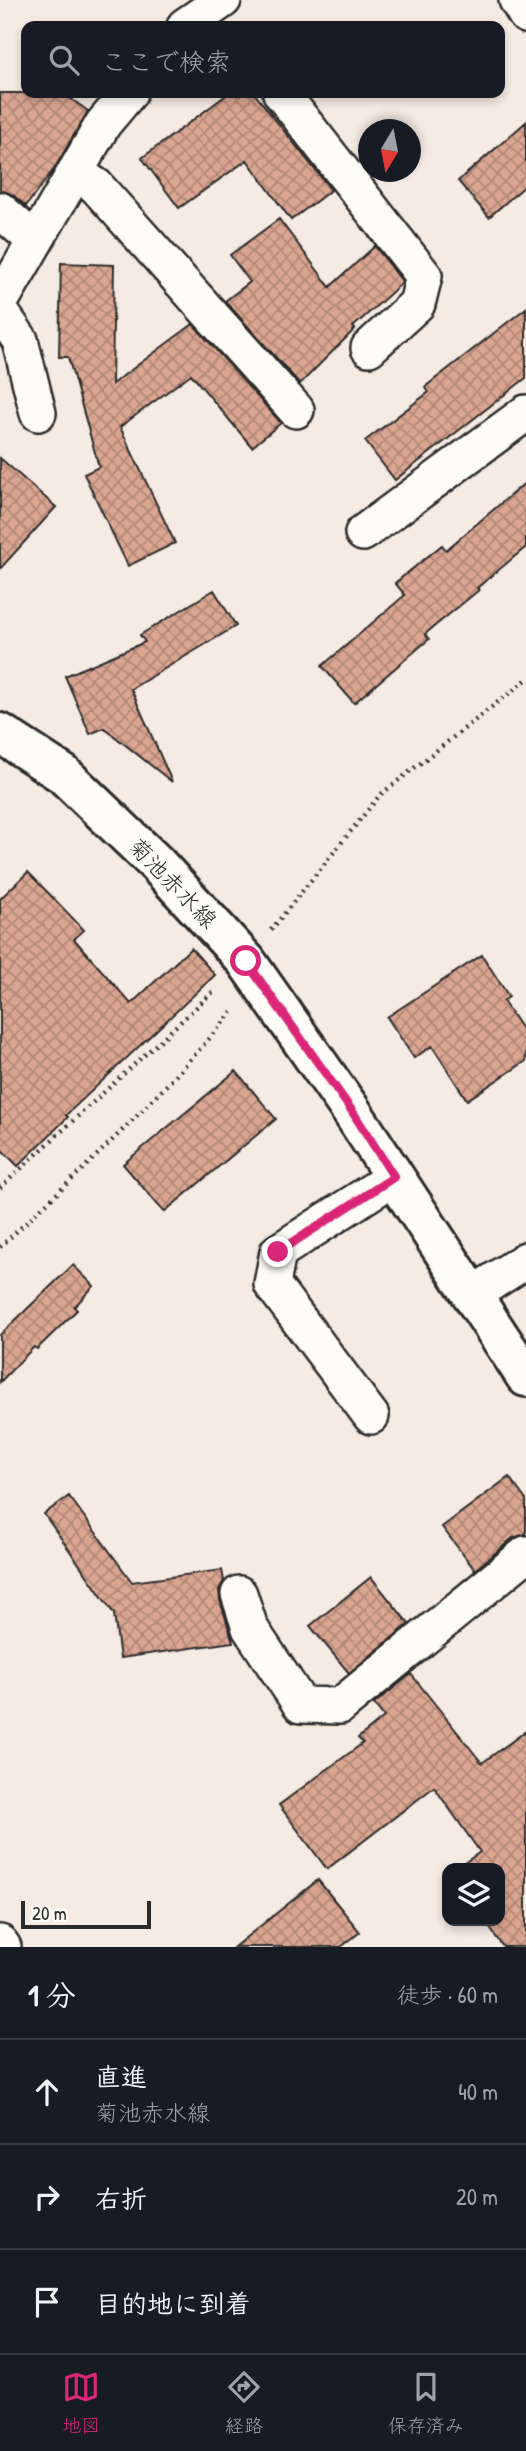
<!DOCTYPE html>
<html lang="ja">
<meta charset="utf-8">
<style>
:root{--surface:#171b24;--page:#242831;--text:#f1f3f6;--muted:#9ea1a6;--line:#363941;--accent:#db2777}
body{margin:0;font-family:"Patrick Hand","Klee One",sans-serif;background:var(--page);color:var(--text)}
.controls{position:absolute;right:21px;bottom:21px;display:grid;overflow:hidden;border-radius:14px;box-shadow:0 4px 10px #0003}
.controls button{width:63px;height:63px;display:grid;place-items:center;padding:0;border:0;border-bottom:2px solid var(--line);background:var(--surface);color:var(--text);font:35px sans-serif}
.compass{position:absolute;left:358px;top:119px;width:63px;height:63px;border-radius:50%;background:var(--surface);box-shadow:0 4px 10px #0003;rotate:190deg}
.scale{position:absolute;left:21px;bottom:18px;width:130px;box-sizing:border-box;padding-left:7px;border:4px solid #2b2b2b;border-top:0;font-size:19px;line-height:24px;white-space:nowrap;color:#2b2b2b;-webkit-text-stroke:5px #fdfcf7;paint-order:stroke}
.stop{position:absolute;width:21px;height:21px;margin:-16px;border:5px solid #db2777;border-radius:50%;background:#fff}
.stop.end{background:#db2777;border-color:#fff;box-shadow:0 2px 7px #0008}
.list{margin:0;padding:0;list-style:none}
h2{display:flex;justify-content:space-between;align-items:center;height:91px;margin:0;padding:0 28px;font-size:30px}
h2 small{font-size:23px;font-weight:400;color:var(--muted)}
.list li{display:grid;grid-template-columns:46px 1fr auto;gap:21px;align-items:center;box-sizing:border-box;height:105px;padding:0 28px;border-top:2px solid var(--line)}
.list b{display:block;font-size:26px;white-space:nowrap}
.list p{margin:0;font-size:23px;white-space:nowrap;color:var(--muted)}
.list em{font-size:23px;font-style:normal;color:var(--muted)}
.icon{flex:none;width:38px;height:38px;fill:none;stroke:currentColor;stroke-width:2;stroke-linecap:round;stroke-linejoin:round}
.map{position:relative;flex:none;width:526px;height:1947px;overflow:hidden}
.search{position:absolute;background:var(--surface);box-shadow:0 4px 10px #0003;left:21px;right:21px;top:21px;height:77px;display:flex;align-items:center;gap:18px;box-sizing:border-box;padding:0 24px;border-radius:14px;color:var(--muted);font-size:26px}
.sheet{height:406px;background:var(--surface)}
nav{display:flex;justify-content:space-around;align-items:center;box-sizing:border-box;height:98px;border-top:2px solid var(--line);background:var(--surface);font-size:19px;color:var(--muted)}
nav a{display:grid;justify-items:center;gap:4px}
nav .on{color:var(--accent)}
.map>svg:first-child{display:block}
.building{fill:url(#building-cross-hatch);stroke:#2b2b2b;stroke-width:2}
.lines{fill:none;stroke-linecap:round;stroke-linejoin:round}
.street-casing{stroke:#2b2b2b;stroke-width:40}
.primary-casing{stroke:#2b2b2b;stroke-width:44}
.path{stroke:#2b2b2b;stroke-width:4.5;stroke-dasharray:2 5;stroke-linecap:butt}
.street{stroke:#fdfcf7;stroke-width:35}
.primary{stroke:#fdfcf7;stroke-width:38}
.route{stroke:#db2777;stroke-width:9}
.labels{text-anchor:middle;stroke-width:5;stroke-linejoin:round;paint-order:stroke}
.street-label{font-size:23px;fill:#2b2b2b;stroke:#fdfcf7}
</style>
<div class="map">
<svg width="526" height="1947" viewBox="0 0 526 1947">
<defs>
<pattern id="building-cross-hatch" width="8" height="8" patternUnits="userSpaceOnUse" patternTransform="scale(1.75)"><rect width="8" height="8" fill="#dba691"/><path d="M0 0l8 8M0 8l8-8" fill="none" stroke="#b28777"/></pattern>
</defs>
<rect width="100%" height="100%" fill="#f6ebe3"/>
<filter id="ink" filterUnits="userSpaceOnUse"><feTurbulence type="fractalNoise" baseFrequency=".0143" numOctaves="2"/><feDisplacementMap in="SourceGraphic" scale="14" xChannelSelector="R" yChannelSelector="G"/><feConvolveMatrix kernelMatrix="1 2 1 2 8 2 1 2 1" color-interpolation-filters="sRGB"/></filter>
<g filter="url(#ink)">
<!-- building -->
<path class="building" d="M 0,93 L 63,93 L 88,111 L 54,169 L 26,206 L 13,195 L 0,190 Z
M 229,93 L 254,93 L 331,190 L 291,220 L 247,160 L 179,208 L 142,158 Z
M 526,122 L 526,185 L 489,217 L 458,181 Z
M 279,219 L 330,287 L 375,246 L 402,281 L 401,284 L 353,327 L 355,329 L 300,384 L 225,301 L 250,282 L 230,255 Z
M 61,263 L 114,265 L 112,384 L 193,324 L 281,423 L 252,447 L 191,374 L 120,427 L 175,543 L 128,566 L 84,474 L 99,467 L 68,357 L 59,357 Z
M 526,308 L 526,378 L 395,480 L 365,441 L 429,392 L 425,387 Z
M 0,458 L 56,507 L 0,569 Z
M 526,482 L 526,547 L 477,588 L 479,590 L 425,634 L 429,639 L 354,703 L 322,666 L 405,595 L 395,583 L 442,545 L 446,550 Z
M 214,590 L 236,626 L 131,689 L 172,782 L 104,728 L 90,734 L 65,676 L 145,642 L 140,635 Z
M 28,872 L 84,930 L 74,939 L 131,1004 L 191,948 L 215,975 L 66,1115 L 68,1117 L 18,1166 L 0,1148 L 0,899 Z
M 482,955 L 509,997 L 503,1001 L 526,1035 L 526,1061 L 467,1100 L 432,1046 L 414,1058 L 387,1017 Z
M 236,1071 L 276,1119 L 164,1212 L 123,1164 Z
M 73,1265 L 94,1286 L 74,1307 L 77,1310 L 37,1349 L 34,1347 L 0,1382 L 0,1335 Z
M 509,1477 L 526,1500 L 526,1534 L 513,1538 L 475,1570 L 442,1527 Z
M 69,1496 L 132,1582 L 222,1570 L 224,1581 L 219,1590 L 220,1600 L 233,1642 L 120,1658 L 114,1614 L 44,1514 Z
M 371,1577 L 409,1624 L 349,1673 L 310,1626 Z
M 411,1674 L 482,1763 L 526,1731 L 526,1947 L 503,1947 L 485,1921 L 500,1921 L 500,1868 L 457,1868 L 480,1852 L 434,1787 L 327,1869 L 279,1805 L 363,1743 L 358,1738 L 384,1717 L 374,1704 Z
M 318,1880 L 360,1932 L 341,1947 L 234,1947 Z"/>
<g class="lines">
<!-- street casing -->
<g class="street-casing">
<path id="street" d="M 517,0 L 526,15
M 185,26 L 223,0
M 281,93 L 424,276 L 417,304 L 369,348
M 75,172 L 96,186 L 296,410
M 0,210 L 35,241
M 0,302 L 103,124 L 129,93
M 0,311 L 20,340 L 38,413
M 363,533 L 526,413
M 472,1295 L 526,1260
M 371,1416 L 272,1284 L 278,1252 L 394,1177
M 239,1594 L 250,1628 L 301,1705 L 340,1706 L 526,1554
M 0,1943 L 3,1947"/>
</g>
<!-- primary casing -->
<g class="primary-casing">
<path id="primary" d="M 0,733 L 63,774 L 156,863 L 246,961 L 352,1112 L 526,1377"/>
</g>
<!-- path -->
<path class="path" d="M 271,930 L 380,795 L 526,680
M 0,1188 L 215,990
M 0,1247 C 80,1172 161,1097 232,1012"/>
<!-- street -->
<use href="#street" class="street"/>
<!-- primary -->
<use href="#primary" class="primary"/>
</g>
</g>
<g class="lines" filter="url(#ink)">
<!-- route -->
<path class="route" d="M 246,961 L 352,1111 L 394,1177 L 278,1252"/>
</g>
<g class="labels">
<!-- street labels -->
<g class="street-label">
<text transform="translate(173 883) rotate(46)" y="8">菊池赤水線</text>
</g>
</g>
</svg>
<div class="controls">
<button><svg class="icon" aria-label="layers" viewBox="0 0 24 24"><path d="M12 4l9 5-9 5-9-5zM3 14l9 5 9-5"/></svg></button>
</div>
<svg class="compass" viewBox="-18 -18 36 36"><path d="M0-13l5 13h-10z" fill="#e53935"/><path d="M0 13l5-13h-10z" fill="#9ea1a6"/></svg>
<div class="scale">20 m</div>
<div class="stop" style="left:246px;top:961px"></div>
<div class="stop end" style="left:278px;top:1252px"></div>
<div class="search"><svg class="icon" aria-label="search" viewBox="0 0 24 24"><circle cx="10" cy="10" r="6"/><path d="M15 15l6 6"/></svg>ここで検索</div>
</div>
<section class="sheet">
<h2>1 分<small>徒歩 · 60 m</small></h2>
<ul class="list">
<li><svg class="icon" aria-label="ahead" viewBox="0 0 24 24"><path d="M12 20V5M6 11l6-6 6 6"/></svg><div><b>直進</b><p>菊池赤水線</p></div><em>40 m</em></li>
<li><svg class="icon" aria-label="right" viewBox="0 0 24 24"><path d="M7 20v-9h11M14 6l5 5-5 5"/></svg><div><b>右折</b></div><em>20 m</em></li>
<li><svg class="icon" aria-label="arrive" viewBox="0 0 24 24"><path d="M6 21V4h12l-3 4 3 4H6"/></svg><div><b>目的地に到着</b></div></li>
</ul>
</section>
<nav>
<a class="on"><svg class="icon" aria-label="map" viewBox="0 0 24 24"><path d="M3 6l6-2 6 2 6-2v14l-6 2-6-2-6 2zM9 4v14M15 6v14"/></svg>地図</a>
<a><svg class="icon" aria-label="directions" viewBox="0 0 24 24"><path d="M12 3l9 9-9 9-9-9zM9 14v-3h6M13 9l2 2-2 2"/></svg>経路</a>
<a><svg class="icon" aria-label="saved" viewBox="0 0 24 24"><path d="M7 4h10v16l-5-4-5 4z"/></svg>保存済み</a>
</nav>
